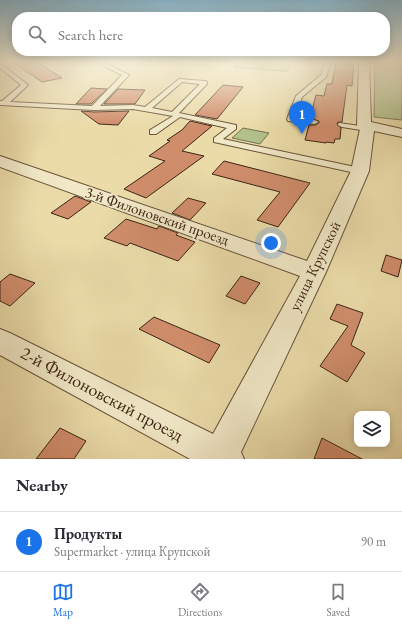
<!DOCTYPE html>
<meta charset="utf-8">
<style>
:root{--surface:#fff;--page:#f2f2f3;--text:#2b2b33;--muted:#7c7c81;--line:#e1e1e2;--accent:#1a73e8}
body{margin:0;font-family:"EB Garamond",serif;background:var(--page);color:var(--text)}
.controls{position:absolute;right:12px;bottom:12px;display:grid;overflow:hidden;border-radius:8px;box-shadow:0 2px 10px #0003}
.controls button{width:36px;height:36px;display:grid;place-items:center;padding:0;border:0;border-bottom:1px solid var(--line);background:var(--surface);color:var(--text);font:20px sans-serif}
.you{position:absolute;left:271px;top:243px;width:14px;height:14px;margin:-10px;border:3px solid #fff;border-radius:50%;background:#1a73e8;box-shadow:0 0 0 6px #1a73e833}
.badge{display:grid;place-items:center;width:26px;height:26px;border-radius:50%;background:var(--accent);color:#fff;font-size:13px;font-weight:700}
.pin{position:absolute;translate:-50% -33px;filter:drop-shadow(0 1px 2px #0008)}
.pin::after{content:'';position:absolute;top:21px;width:14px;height:12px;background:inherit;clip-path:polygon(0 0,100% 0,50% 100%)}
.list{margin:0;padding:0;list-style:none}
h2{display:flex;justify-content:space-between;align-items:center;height:52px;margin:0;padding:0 16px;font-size:17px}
h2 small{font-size:13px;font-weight:400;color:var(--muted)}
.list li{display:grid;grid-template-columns:26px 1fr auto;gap:12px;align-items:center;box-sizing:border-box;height:60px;padding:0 16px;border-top:1px solid var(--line)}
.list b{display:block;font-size:15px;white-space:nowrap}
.list p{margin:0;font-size:13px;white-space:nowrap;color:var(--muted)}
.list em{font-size:13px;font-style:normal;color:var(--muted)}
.icon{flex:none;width:22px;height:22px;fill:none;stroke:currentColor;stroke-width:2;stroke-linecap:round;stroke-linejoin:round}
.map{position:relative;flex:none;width:402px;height:459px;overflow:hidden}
.search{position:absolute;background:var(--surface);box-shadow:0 2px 10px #0003;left:12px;right:12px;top:12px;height:44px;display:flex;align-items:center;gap:10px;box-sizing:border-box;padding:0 14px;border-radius:16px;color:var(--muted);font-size:15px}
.sheet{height:112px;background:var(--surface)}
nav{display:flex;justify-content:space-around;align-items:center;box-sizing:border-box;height:56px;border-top:1px solid var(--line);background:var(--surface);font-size:11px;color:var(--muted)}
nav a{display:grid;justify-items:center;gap:2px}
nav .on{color:var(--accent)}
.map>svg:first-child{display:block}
.green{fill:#b2c18c;stroke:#777250}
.building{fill:#d08d6c;stroke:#3c2414}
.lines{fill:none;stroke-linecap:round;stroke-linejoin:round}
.service-casing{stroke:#685239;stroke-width:2}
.minor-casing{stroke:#685239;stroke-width:2}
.service{fill:#f1e8c7;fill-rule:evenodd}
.minor{fill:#f1e8c7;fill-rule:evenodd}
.labels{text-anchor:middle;stroke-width:3.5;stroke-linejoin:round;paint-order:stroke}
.street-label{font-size:15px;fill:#3c2414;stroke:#f1e8c7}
.near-street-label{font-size:18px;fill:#3c2414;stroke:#f1e8c7}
</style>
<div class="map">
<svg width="402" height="459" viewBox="0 0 402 459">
<rect width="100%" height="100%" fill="#eadba9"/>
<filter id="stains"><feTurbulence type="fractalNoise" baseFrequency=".005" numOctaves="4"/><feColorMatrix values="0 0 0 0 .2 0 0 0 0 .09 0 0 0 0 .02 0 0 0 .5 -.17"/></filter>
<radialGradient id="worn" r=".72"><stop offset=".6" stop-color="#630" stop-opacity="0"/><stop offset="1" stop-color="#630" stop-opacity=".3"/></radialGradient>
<!-- green -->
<path class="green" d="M 236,62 L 263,62 L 290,65 L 287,71 L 281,71 L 234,67 Z
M 375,62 L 402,62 L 402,120 L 374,117 Z
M 243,128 L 269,133 L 260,144 L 232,138 Z"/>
<!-- building -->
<path class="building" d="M 13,62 L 37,62 L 62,78 L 42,82 Z
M 336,62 L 354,62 L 352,86 L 347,85 L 342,122 L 338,122 L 337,124 L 341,128 L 340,139 L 335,139 L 334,143 L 326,142 L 326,143 L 305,140 L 309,125 L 315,125 L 319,123 L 319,121 L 310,118 L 316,95 L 324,96 L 327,84 L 332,84 Z
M 223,85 L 243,87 L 217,119 L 195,115 Z
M 91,88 L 107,89 L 91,104 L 76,104 Z
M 118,89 L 145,90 L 135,104 L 104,104 Z
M 81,111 L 94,112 L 129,111 L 118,125 L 99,124 Z
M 190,121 L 212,126 L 182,151 L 204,156 L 146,198 L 124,189 L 165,161 L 149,156 L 170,141 L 167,140 L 182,130 Z
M 224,161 L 310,183 L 278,227 L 257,220 L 280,192 L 212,174 Z
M 75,196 L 91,202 L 68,219 L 51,213 Z
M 188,198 L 206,203 L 190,220 L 172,213 Z
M 126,219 L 157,229 L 159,226 L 178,233 L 176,235 L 195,242 L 178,261 L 130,243 L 127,246 L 104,238 Z
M 386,255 L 402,260 L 398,277 L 381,271 Z
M 10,274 L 35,283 L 10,306 L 0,301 L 0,282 Z
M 241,276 L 260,283 L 245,304 L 226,296 Z
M 337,304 L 363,313 L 351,345 L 365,353 L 347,382 L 320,366 L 348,326 L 330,319 Z
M 154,317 L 220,345 L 209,363 L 139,329 Z
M 60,428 L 86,441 L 74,459 L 36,459 Z
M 322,438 L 362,459 L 314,459 Z"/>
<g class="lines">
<!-- service casing -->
<g class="service-casing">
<path id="service" d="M 96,62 L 103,62 L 129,75 L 100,106 L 133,105 L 145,107 L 179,79 L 205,81 L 207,82 L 207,84 L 179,113 L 236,125 L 236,129 L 223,139 L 360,168 L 364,171 L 360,174 L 214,142 L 214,138 L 227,128 L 180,117 L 156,134 L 150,134 L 150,130 L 173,116 L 133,109 L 94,110 L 0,105 L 0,101 L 2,101 L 21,85 L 0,68 L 0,63 L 28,85 L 10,102 L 92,106 L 122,75 ZM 182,82 L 200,84 L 172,112 L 152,108 Z
M 325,62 L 331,62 L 326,77 L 302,97 L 295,117 L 314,120 L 318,122 L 314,124 L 288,121 L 287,119 L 296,96 L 321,75 Z
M 339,123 L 367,127 L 371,129 L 367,131 L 342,127 L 338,125 Z"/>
</g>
<!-- minor casing -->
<g class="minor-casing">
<path id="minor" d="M 359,62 L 369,62 L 371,122 L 402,129 L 402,137 L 374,131 L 369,171 L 326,272 L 241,452 L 244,459 L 190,459 L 0,355 L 0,329 L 10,333 L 213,434 L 300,276 L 0,167 L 0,156 L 307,261 L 351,171 L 360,129 L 357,125 Z"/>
</g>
<!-- service -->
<use href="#service" class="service"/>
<!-- minor -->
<use href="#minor" class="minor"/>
</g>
<!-- sky -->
<linearGradient id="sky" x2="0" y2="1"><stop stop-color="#88b7ce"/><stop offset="0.49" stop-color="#f6efd8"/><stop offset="1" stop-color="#f6efd8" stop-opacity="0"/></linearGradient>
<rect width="402" height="126" fill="url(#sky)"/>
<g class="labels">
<!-- street labels -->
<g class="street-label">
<text transform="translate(157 216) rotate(19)" y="5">3-й Филоновский проезд</text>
<text transform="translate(315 266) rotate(-64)" y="5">улица Крупской</text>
</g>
<!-- near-street labels -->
<g class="near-street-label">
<text transform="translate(102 394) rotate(28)" y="6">2-й Филоновский проезд</text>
</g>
</g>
<rect width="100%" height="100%" filter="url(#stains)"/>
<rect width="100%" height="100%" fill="url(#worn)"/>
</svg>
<div class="controls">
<button><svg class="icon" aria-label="layers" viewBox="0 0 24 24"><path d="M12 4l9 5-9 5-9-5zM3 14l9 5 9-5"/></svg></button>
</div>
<div class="you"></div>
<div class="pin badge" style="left:302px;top:134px">1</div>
<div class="search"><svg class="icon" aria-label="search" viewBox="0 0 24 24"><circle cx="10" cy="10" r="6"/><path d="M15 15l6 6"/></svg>Search here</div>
</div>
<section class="sheet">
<h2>Nearby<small></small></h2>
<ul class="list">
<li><span class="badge">1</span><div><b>Продукты</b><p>Supermarket · улица Крупской</p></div><em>90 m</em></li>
</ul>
</section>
<nav>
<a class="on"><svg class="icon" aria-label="map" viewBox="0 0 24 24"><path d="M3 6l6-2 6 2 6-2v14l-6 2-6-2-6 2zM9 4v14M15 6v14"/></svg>Map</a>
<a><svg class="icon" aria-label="directions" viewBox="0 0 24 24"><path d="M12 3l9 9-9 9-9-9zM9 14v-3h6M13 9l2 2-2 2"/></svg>Directions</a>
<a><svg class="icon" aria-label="saved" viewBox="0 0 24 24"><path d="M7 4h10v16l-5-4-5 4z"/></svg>Saved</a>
</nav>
